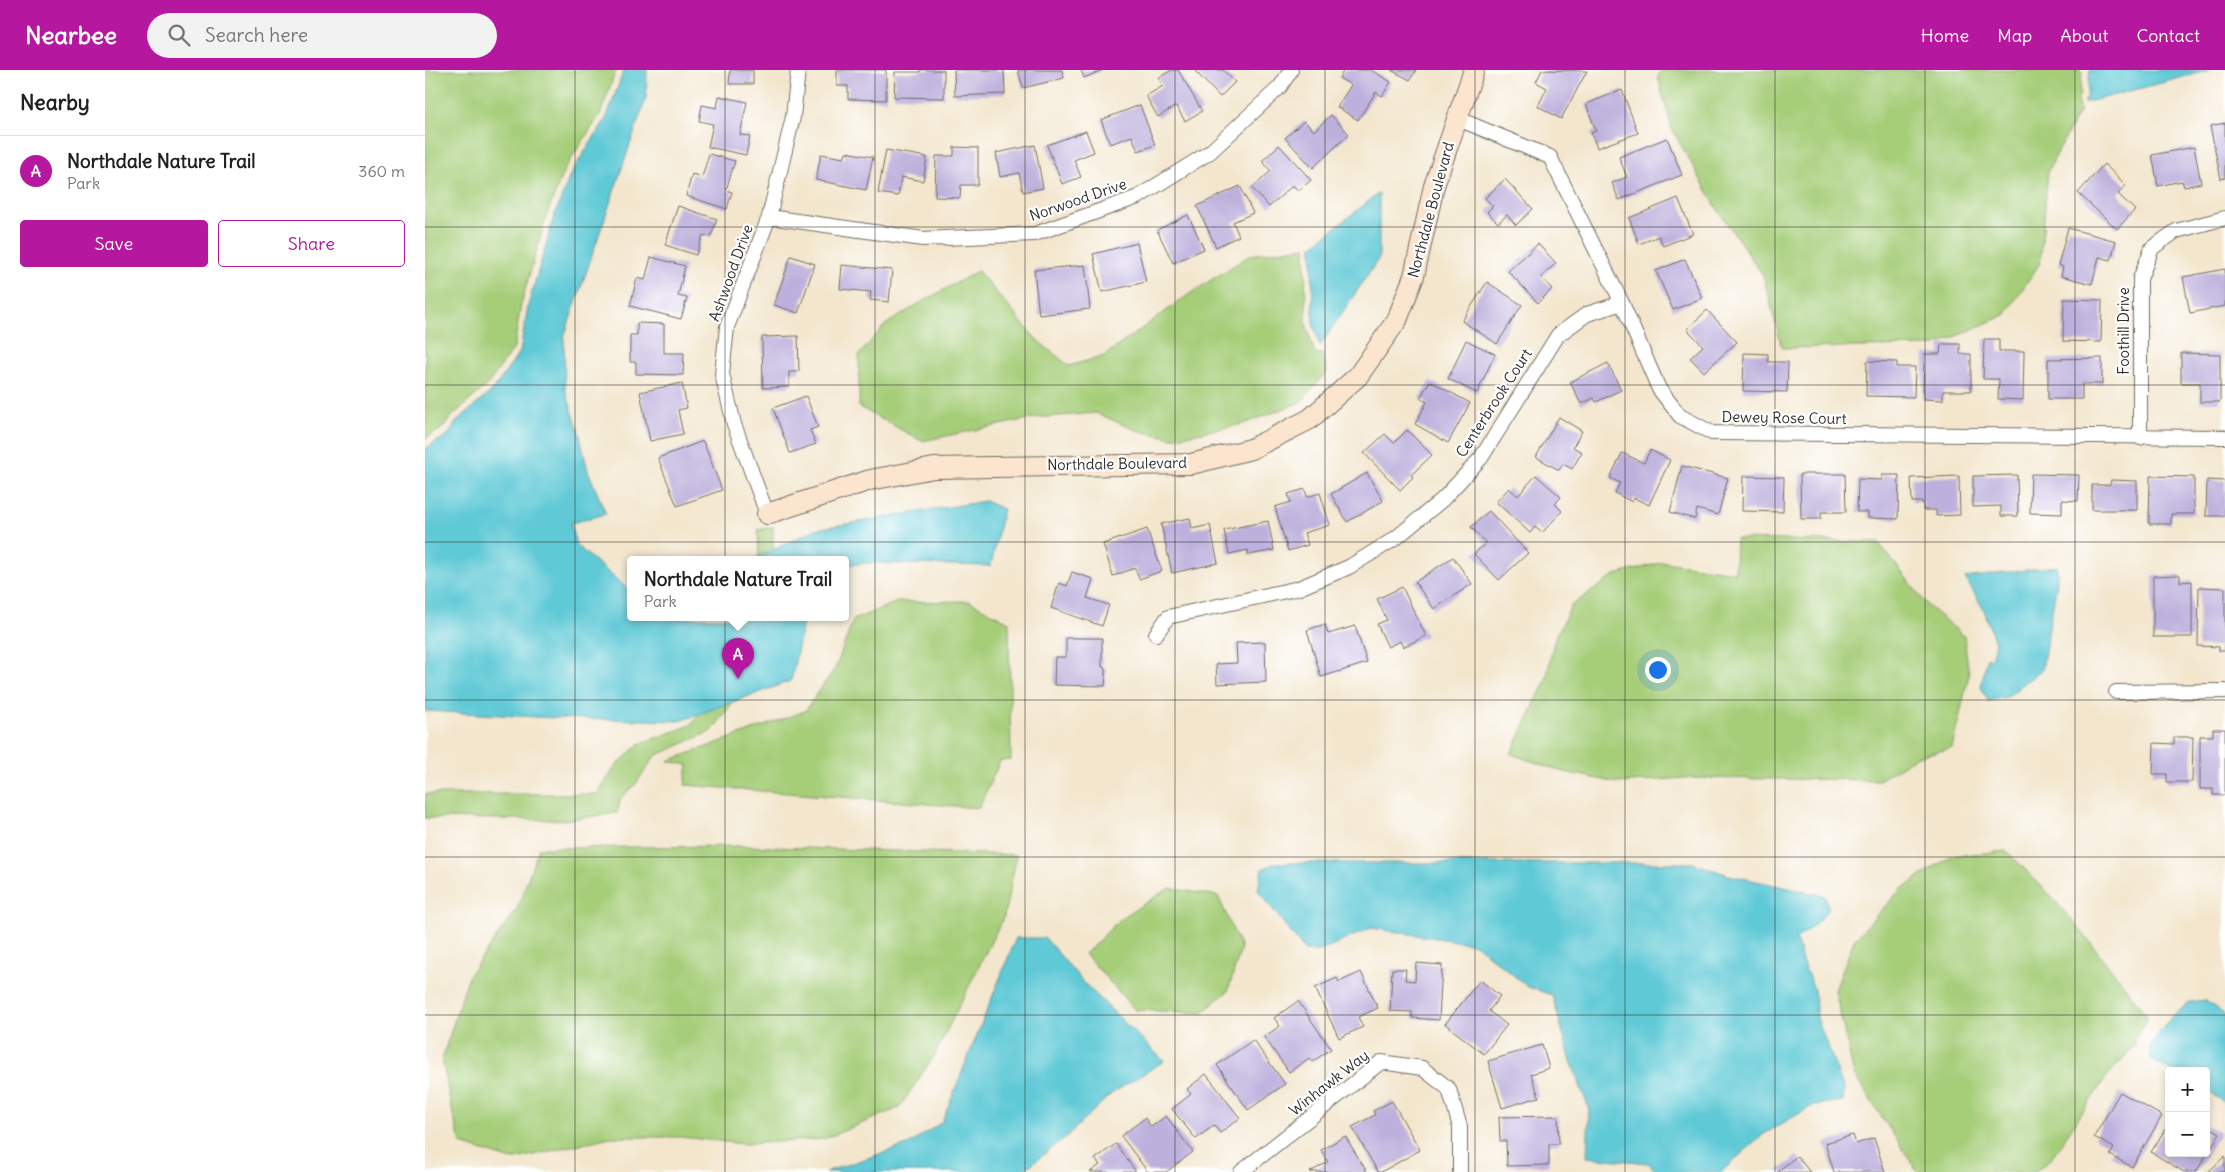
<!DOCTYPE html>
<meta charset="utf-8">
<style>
:root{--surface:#fff;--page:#f2f2f2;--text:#202124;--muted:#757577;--line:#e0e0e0;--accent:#b5179e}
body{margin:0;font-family:Delius,sans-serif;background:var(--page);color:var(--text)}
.controls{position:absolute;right:15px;bottom:15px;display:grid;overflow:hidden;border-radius:5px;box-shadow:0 2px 8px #0003}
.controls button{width:45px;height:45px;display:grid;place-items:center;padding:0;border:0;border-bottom:1px solid var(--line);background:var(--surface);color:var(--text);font:25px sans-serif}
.you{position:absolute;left:1232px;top:599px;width:18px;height:18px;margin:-12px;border:4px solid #fff;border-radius:50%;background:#1a73e8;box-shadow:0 0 0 8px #1a73e833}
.badge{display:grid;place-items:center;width:32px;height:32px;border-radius:50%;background:var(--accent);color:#fff;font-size:16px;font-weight:700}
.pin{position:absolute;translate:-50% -41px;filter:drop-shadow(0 1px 2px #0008)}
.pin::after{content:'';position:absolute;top:26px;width:18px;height:15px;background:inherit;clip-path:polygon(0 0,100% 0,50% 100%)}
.popup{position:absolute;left:202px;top:486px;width:222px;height:65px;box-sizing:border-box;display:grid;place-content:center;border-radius:5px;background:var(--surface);filter:drop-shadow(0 1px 4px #0005);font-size:16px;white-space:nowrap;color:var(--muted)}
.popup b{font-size:19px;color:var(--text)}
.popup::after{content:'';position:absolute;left:50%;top:100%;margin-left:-10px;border:10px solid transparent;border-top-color:var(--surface)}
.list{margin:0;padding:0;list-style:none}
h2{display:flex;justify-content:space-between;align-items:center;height:65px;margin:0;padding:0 20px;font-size:21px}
h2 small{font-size:16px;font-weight:400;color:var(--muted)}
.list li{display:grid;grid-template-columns:32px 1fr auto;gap:15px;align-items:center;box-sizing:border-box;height:70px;padding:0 20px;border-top:1px solid var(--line)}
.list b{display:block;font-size:19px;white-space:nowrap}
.list p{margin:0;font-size:16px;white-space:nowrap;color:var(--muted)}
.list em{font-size:16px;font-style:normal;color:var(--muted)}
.actions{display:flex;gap:10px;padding:15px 20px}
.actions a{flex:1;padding:11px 0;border:1px solid var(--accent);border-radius:5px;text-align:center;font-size:18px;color:var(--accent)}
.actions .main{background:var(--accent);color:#fff}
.icon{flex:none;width:28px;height:28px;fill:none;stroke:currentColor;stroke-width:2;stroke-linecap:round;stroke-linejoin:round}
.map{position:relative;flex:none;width:1800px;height:1102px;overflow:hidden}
header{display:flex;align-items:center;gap:30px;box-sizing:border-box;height:70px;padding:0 25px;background:var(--accent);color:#fff}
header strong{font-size:24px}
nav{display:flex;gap:28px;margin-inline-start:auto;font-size:18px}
.search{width:350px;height:45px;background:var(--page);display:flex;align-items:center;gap:12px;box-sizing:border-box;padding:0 18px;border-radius:28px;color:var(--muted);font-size:19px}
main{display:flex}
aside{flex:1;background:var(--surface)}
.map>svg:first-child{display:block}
.green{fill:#a6ce79;stroke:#687c52}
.water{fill:#5ec9d6;stroke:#447a80}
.building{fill:#bdb0dd}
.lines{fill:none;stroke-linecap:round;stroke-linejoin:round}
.street-casing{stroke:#716c64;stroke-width:16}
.secondary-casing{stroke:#716c64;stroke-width:22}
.street{stroke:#fff;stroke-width:14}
.secondary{stroke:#fbe5cf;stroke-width:20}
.grid{fill:none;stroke:#2b2b2b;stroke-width:1;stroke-opacity:0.55}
.labels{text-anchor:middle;stroke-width:4.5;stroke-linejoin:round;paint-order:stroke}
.street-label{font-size:15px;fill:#2b2b2b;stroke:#fff}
</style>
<header>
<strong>Nearbee</strong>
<div class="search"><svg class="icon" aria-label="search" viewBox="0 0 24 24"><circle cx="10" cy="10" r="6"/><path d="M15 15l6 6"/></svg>Search here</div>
<nav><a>Home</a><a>Map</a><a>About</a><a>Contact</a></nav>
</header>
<main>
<aside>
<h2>Nearby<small></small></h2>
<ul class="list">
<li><span class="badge">A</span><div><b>Northdale Nature Trail</b><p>Park</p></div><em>360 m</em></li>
</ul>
<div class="actions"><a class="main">Save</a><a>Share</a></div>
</aside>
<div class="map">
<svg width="1800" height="1102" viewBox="0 0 1800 1102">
<rect width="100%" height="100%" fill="#fff"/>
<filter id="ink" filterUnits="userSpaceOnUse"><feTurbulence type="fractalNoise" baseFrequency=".02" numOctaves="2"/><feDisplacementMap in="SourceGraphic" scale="10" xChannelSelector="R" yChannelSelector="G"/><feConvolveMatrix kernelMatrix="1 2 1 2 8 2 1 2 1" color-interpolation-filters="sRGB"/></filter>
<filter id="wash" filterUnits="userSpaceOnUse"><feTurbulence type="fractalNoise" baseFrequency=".0096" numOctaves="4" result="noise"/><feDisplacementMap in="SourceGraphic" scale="20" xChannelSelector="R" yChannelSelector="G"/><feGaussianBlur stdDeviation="1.12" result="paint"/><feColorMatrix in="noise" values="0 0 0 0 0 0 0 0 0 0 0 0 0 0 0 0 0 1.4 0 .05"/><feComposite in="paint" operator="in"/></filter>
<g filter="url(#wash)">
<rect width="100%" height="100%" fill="#f3e6cd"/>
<!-- green -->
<path class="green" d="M 0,0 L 191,0 L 175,45 L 140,98 L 122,144 L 96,234 L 89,278 L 63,314 L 27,346 L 19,357 L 0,369 Z
M 1236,0 L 1657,0 L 1655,25 L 1652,31 L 1655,40 L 1623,101 L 1615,193 L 1580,245 L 1509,276 L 1357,278 L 1338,205 L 1293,140 L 1247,59 L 1233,7 Z
M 880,177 L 881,254 L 889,281 L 893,284 L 897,284 L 902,301 L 876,332 L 818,354 L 747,368 L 711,360 L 671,343 L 608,348 L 497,371 L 434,337 L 434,285 L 460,255 L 495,233 L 553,201 L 612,270 L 644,296 L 679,286 L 763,225 L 825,185 Z
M 348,457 L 348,490 L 334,490 L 333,460 Z
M 1311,469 L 1453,472 L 1503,536 L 1539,566 L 1544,605 L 1527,678 L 1493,686 L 1454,710 L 1260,708 L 1193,713 L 1135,701 L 1086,684 L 1121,610 L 1129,571 L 1146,536 L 1190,505 L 1239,492 L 1310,502 Z
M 544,531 L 584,552 L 586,690 L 575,691 L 554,738 L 260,715 L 263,695 L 243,691 L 380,641 L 411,597 L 428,550 L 472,532 Z
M 335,563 L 358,563 L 287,661 L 230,686 L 210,715 L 196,728 L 192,743 L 140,750 L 0,748 L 0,724 L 172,724 L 191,696 L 214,674 L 266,655 Z
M 319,776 L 592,785 L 579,846 L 509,986 L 474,1038 L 399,1069 L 319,1074 L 256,1067 L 185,1067 L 87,1090 L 36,1074 L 28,1045 L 17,989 L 44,905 L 92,839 L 114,778 Z
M 1581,781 C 1635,831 1680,889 1723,948 L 1708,971 L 1710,975 L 1683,1005 L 1626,1088 L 1611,1102 L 1493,1102 L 1429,1005 L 1410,920 L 1429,870 L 1475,820 L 1526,786 Z
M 744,818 L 793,826 L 816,878 L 803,921 L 777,943 L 710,940 L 660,884 L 695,849 Z"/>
<!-- water -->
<path class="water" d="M 199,0 L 222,0 L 221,28 L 139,267 L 140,319 L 153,358 L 163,401 L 181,444 L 146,453 L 151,475 L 205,521 L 206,548 L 379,548 L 366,611 L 255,651 L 130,648 L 0,641 L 0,379 L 24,364 L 31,352 L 68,320 L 95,282 L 103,236 L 129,147 L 146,103 L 181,49 Z
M 1665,0 L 1786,0 L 1659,33 L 1662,27 Z
M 954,123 L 954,188 L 895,276 L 888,253 L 887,176 Z
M 560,431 L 578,439 L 566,496 L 441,493 L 421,495 L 420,490 L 327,490 L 391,459 Z
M 1632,496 L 1632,512 L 1617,599 L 1582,627 L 1563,631 L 1556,617 L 1562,587 L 1566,589 L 1570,573 L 1559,540 L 1540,508 Z
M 851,793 L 1268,793 L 1304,805 L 1400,826 L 1404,839 L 1389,855 L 1371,869 L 1377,891 L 1389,919 L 1392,948 L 1419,1019 L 1418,1031 L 1389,1035 L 1339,1064 L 1296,1102 L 1232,1102 L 1223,1093 L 1162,1087 L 1164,1039 L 1146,991 L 1127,925 L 1103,917 L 1050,874 L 946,858 L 895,881 L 880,881 L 833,820 L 837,799 Z
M 591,868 L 620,868 L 661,915 L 739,991 L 686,1024 L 639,1069 L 596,1102 L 400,1102 L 485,1074 L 517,1052 Z
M 1780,930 L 1800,945 L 1800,1033 L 1781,1020 L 1781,1001 L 1746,1001 L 1725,989 L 1725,975 L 1743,951 L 1764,932 Z"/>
<g id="blocks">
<!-- building -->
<path class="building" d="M 305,0 L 328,0 L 328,14 L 304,14 Z
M 412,0 L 461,0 L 461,30 L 423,29 L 423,16 L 412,16 Z
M 495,0 L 519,0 L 519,28 L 469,27 L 470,2 L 495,2 Z
M 529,0 L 579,0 L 580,24 L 530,26 Z
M 593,0 L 637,0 L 639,8 L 598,18 Z
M 656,0 L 678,0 L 659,8 Z
M 747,0 L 753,0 L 777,41 L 760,51 L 751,36 L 733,47 L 721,26 L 738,16 L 733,8 Z
M 769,0 L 798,0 L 810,12 L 795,27 Z
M 919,0 L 946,0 L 966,12 L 957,26 L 951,22 L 933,50 L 912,37 L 926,15 L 914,8 Z
M 966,0 L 991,0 L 985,10 Z
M 1117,0 L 1162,1 L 1136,49 L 1113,36 L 1122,18 L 1111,12 Z
M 1197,20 L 1213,63 L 1172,78 L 1166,63 L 1171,61 L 1161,34 Z
M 294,26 L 322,32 L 315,65 L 325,66 L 321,85 L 283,77 L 288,54 L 274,51 L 277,35 L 292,38 Z
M 715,35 L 730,75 L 713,81 L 707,66 L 685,74 L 676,50 Z
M 906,45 L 924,64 L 888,98 L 860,68 L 879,51 L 889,61 Z
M 1800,53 L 1800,108 L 1796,109 L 1785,56 Z
M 661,61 L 669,82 L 649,90 L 656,107 L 637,114 L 622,75 Z
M 1242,68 L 1257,105 L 1194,130 L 1187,113 L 1202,107 L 1194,87 Z
M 610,75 L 618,118 L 598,122 L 594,103 L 575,107 L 571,83 Z
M 854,75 L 886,110 L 873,121 L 868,115 L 844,137 L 827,118 L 846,101 L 837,91 Z
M 529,77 L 553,78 L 553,115 L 536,115 L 535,128 L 510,127 L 511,86 L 529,86 Z
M 1769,77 L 1776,113 L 1759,117 L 1757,111 L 1733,116 L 1727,85 Z
M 461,80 L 502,87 L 498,111 L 476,107 L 473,126 L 453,123 Z
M 421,82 L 448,87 L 441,120 L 391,110 L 396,84 L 419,88 Z
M 284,84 L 310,91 L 301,120 L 307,122 L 302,139 L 261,126 L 267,104 L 277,107 Z
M 1679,94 L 1701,115 L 1693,124 L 1710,140 L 1692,159 L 1653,123 Z
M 1080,109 L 1108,139 L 1091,155 L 1082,145 L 1073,153 L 1062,142 L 1068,136 L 1060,128 Z
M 815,116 L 828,143 L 808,152 L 814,166 L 791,177 L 772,136 Z
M 1253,128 L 1268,164 L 1238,176 L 1234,166 L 1214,174 L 1204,148 Z
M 253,136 L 292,149 L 286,167 L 278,165 L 271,185 L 240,175 Z
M 763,145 L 779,179 L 748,193 L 732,160 Z
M 1643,158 L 1691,171 L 1686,190 L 1674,187 L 1667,214 L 1636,206 L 1638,197 L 1633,195 Z
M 712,173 L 721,212 L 677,222 L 668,184 Z
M 1113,174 L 1131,193 L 1116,207 L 1127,219 L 1113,233 L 1083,201 Z
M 366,186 L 390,194 L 373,243 L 349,235 Z
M 226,187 L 260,196 L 253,226 L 262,228 L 256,249 L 205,236 L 212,208 L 220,210 Z
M 1260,189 L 1277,228 L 1248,240 L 1231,201 Z
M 417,195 L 467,200 L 464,232 L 445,230 L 446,222 L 415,219 Z
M 660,195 L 665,239 L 614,245 L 609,200 Z
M 1800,199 L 1800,236 L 1765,243 L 1758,207 Z
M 1062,212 L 1097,235 L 1072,274 L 1037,251 Z
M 1639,229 L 1677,230 L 1676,272 L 1638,271 Z
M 1282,240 L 1312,272 L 1279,302 L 1265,288 L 1278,276 L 1262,259 Z
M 212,253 L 239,254 L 239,283 L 259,283 L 258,305 L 211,304 L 211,292 L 205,292 L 205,265 L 212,265 Z
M 373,266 L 374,302 L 364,302 L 364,317 L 338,318 L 337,267 Z
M 1559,269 L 1574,269 L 1574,281 L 1599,281 L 1598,330 L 1573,329 L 1574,309 L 1558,309 Z
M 1041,270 L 1070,284 L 1052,323 L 1023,309 Z
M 1516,274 L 1535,274 L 1535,284 L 1546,284 L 1546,321 L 1518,321 L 1518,330 L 1498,329 L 1499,284 L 1515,284 Z
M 1319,283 L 1343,284 L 1343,292 L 1363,292 L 1362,322 L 1318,321 Z
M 1756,283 L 1795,284 L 1795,332 L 1775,332 L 1775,313 L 1756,313 Z
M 1677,288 L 1677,314 L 1657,314 L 1657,329 L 1623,329 L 1623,289 Z
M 1442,291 L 1472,292 L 1472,297 L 1490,297 L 1489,327 L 1441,326 Z
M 1183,293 L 1196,320 L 1171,332 L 1169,328 L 1156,334 L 1145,312 Z
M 1005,311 L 1045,333 L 1023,373 L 990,354 L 1002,332 L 995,328 Z
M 257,313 L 262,338 L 253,340 L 258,364 L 225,371 L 215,322 Z
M 381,326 L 393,357 L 385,360 L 391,374 L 365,383 L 348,338 Z
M 1134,347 L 1157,361 L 1148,377 L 1157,382 L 1147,399 L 1138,394 L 1134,400 L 1111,387 Z
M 982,360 L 1007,385 L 986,405 L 988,407 L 975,420 L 939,383 L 960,364 L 969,373 Z
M 278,371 L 297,420 L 252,436 L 233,388 Z
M 1225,380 L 1245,390 L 1224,435 L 1209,428 L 1207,432 L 1190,423 L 1195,413 L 1185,408 L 1197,383 L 1219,393 Z
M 1257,396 L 1303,408 L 1293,445 L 1272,439 L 1270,449 L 1245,442 Z
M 942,403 L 958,431 L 922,452 L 906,424 Z
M 1375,404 L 1420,404 L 1421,442 L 1396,442 L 1396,449 L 1376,449 Z
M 1606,404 L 1654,405 L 1653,431 L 1637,430 L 1637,444 L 1605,443 Z
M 1111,405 L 1136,427 L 1130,434 L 1137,441 L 1117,463 L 1110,457 L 1105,463 L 1071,432 L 1084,418 L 1093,426 Z
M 1457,405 L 1474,405 L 1473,449 L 1443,448 L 1443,442 L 1432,442 L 1433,409 L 1457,410 Z
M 1592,405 L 1593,446 L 1576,446 L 1576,436 L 1548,437 L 1548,406 Z
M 1318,406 L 1359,407 L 1358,442 L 1317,441 Z
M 1534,406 L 1535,445 L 1511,446 L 1511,440 L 1498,440 L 1498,432 L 1487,432 L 1486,408 Z
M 1725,406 L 1769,407 L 1769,444 L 1746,444 L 1746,454 L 1724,454 Z
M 1686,410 L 1712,411 L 1712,440 L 1667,440 L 1667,415 L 1685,415 Z
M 1782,410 L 1800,411 L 1800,446 L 1781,446 Z
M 880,419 L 882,427 L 895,423 L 905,455 L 879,463 L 883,475 L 863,481 L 850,437 L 866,432 L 863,424 Z
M 1064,441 L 1103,483 L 1074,510 L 1049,484 L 1061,473 L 1046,457 Z
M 765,448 L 767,459 L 785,455 L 793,493 L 747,503 L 736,454 Z
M 843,451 L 849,480 L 824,485 L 823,480 L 804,484 L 799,460 Z
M 722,459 L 737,501 L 714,509 L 710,498 L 688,506 L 678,474 Z
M 1028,487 L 1047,514 L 1009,539 L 990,512 Z
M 647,502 L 668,509 L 662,528 L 684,535 L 677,556 L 626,538 L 634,513 L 642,516 Z
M 1755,505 L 1755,512 L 1767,511 L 1767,567 L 1728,567 L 1728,506 Z
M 977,517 L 1001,566 L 978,577 L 975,571 L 963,577 L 952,554 L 962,550 L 952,529 Z
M 1774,517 L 1800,518 L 1800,581 L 1794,581 L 1794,577 L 1773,576 Z
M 900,554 L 903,564 L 930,556 L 942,593 L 896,607 L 882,560 Z
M 641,568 L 677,568 L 677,597 L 681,598 L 680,616 L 629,615 L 630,587 L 641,587 Z
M 840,572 L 841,612 L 792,614 L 791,594 L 812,593 L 811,573 Z
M 1788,659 L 1800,659 L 1800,725 L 1788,725 L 1788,719 L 1775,719 L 1775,666 L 1788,666 Z
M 1749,667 L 1768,667 L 1767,712 L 1742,712 L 1742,704 L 1728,704 L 1729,673 L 1749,674 Z
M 991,893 L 1017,895 L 1014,950 L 987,948 L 987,942 L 965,941 L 967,899 L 981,899 L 980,910 L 990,911 Z
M 936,902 L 953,938 L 933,947 L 938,957 L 914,968 L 890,918 L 912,908 L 914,912 Z
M 1055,910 L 1075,926 L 1064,941 L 1082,955 L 1059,984 L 1020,954 Z
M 873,931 L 906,979 L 887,992 L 884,988 L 864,1002 L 839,967 L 855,956 L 849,948 Z
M 828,970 L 860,1014 L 823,1040 L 792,995 Z
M 1117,975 L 1124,998 L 1106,1004 L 1114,1027 L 1077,1038 L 1063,991 Z
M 781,1004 L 815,1048 L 795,1063 L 789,1055 L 771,1069 L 747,1039 L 766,1024 L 762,1019 Z
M 1695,1022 L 1737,1046 L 1707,1097 L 1685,1085 L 1689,1078 L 1669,1067 Z
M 967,1031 L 995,1080 L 956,1102 L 953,1102 L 927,1057 L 950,1045 L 948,1041 Z
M 741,1046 L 768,1082 L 741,1102 L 723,1102 L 696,1066 L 720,1048 L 726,1057 Z
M 1133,1046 L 1134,1074 L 1124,1074 L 1124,1095 L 1082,1096 L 1081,1071 L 1075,1071 L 1074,1047 Z
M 1744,1053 L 1744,1083 L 1781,1083 L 1781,1055 L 1795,1063 L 1771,1102 L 1759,1102 L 1726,1082 Z
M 1428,1065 L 1431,1074 L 1449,1068 L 1460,1102 L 1409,1102 L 1400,1073 Z
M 920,1066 L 942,1102 L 885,1102 L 903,1092 L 896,1080 Z
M 691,1074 L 711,1102 L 665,1102 L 675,1095 L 670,1089 Z
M 1372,1086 L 1385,1102 L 1352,1102 Z
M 1800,1086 L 1800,1102 L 1783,1102 Z"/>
</g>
</g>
<g filter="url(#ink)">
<use href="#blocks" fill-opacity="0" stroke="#716c64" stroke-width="1"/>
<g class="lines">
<!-- street casing -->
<g class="street-casing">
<path id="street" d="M 1031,48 L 1125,87 L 1197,233 L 1234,319 L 1255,346 L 1287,363 L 1800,367
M 344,147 L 498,169 L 610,164 L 713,127 L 785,82 L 855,17 L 866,0
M 1715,368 L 1715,209 L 1727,178 L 1751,161 L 1800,148
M 342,444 L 309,354 L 297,304 L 302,257 L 344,147 L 368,47 L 373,0
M 731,564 L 743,547 L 874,518 L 924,497 L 971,468 L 1018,429 L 1056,388 L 1133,265 L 1162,244 L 1197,233
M 1691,622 L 1800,621
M 816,1102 L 956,992 L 997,998 L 1024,1019 L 1035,1057 L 1035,1102"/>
</g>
<!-- secondary casing -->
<g class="secondary-casing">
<path id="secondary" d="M 342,444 L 445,410 L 509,398 L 766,394 L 826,379 L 885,349 L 933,306 L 972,250 L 989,206 L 1009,116 L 1049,0"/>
</g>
<!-- street -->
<use href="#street" class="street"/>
<!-- secondary -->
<use href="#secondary" class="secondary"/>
</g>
</g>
<!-- grid -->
<path class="grid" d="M 150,0 L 150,1102M 300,0 L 300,1102M 450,0 L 450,1102M 600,0 L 600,1102M 750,0 L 750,1102M 900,0 L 900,1102M 1050,0 L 1050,1102M 1200,0 L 1200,1102M 1350,0 L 1350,1102M 1500,0 L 1500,1102M 1650,0 L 1650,1102M 0,157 L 1800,157M 0,315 L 1800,315M 0,472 L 1800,472M 0,630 L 1800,630M 0,787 L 1800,787M 0,945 L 1800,945"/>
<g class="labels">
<!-- street labels -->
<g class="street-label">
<text transform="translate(653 130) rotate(-19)" y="5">Norwood Drive</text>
<text transform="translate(1006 140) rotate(-75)" y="5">Northdale Boulevard</text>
<text transform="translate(306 203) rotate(-70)" y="5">Ashwood Drive</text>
<text transform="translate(1699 261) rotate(-90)" y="5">Foothill Drive</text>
<text transform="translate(1069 333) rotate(-57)" y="5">Centerbrook Court</text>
<text transform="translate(1359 348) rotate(1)" y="5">Dewey Rose Court</text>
<text transform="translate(692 394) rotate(-1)" y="5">Northdale Boulevard</text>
<text transform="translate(904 1013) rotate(-38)" y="5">Winhawk Way</text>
</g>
</g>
</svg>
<div class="controls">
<button>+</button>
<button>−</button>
</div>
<div class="you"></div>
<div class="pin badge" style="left:313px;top:609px">A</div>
<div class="popup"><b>Northdale Nature Trail</b>Park</div>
</div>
</main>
